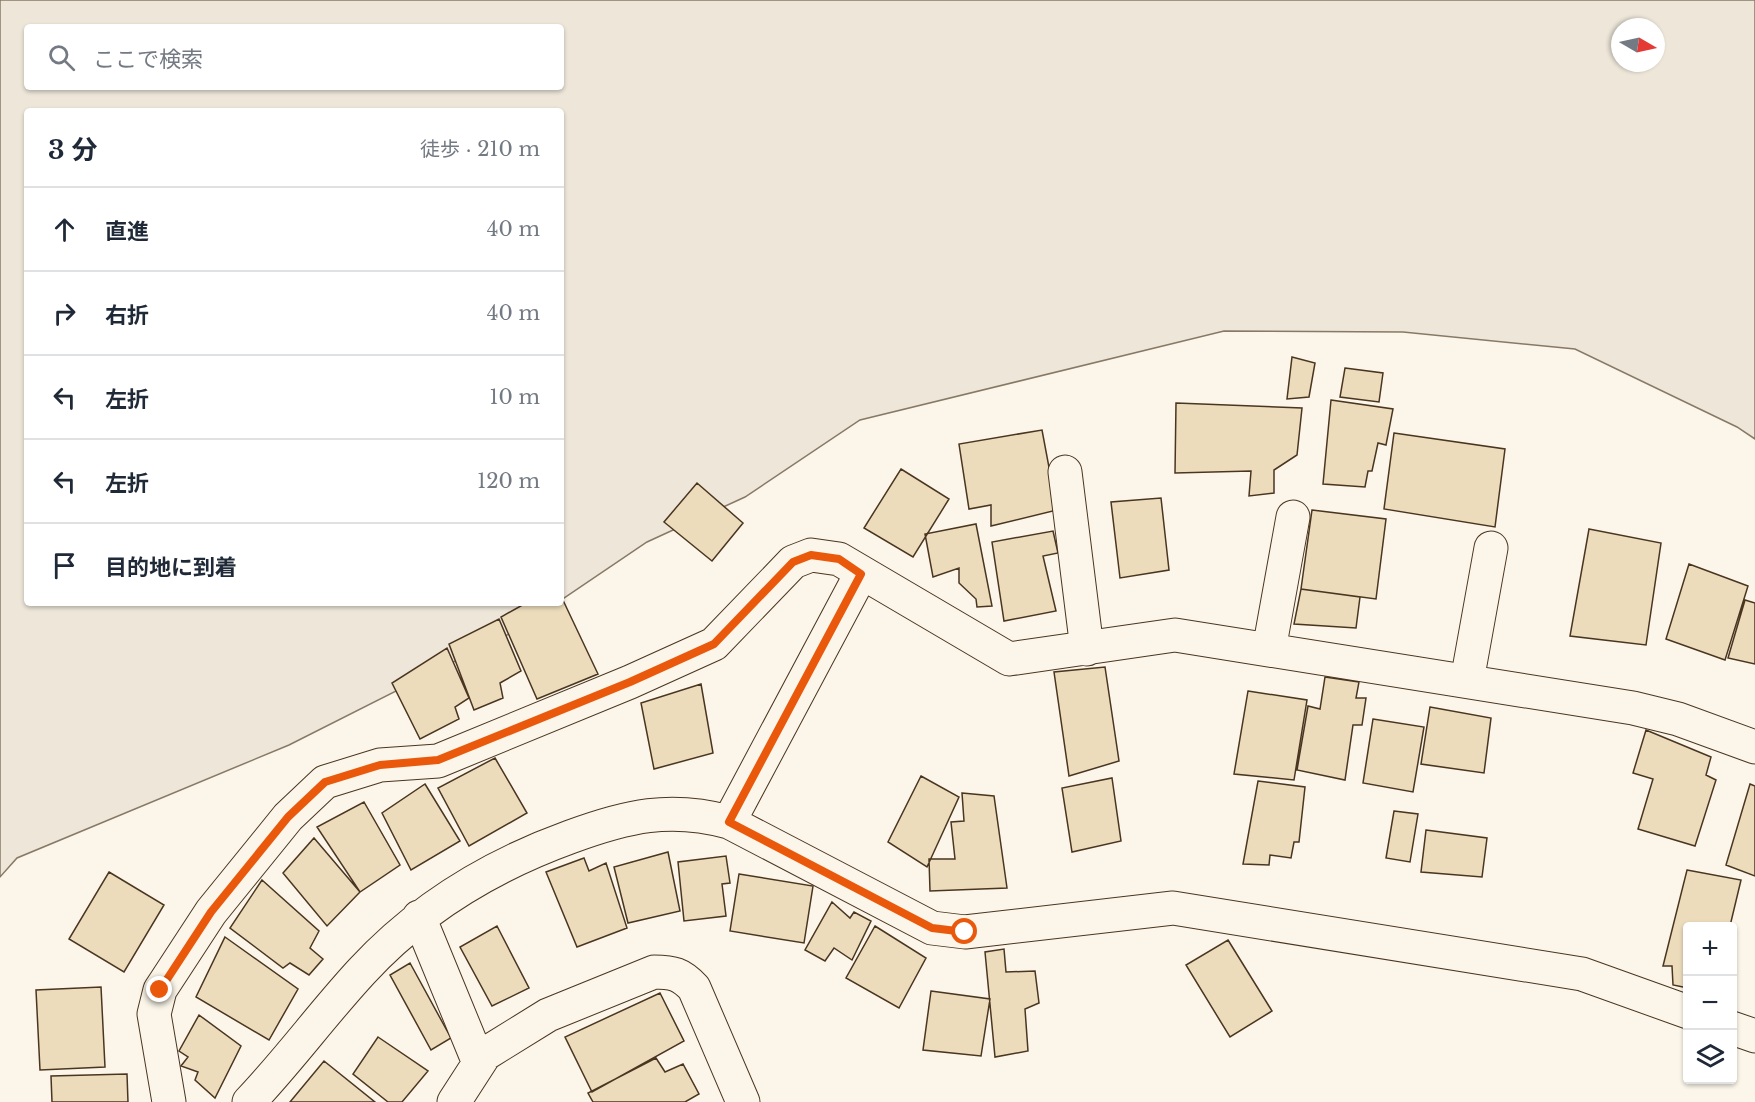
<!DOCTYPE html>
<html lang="ja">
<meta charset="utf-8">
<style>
:root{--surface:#fff;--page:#f6f6f7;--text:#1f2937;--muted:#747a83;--line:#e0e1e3}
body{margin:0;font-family:"Libre Baskerville","Noto Sans JP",serif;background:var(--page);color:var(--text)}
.controls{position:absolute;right:18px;bottom:18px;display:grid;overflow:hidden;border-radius:6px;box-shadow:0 2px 4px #0004}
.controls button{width:54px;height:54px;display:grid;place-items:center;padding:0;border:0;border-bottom:2px solid var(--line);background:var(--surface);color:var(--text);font:30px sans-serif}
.compass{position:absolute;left:1611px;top:18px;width:54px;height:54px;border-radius:50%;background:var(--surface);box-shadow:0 2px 4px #0004;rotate:99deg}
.stop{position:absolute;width:18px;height:18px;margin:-14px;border:4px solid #ea580c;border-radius:50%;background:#fff}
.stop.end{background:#ea580c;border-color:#fff;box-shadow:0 2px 6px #0008}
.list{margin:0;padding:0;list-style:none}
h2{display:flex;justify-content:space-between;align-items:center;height:78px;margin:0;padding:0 24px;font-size:26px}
h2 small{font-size:20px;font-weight:400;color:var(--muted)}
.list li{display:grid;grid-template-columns:39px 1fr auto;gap:18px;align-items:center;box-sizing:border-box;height:84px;padding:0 24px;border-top:2px solid var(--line)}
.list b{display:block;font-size:22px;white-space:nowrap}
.list em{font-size:20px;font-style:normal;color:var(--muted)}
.icon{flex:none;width:33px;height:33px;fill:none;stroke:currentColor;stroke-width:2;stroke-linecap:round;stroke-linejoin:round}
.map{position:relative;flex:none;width:1755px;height:1102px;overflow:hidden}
.search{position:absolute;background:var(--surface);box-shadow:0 2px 4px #0004;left:24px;top:24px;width:540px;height:66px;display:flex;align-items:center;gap:15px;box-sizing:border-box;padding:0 21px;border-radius:6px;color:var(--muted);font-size:22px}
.panel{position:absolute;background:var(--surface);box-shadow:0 2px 4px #0004;left:24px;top:108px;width:540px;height:498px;border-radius:6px}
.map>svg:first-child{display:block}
.green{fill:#ede6d9;stroke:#887966;stroke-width:1.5;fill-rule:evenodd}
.building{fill:#ecdcbc;stroke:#4a3520;stroke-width:1.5}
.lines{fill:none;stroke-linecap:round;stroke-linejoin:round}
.minor-casing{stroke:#4a3520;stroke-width:35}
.minor{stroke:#fbf6e9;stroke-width:33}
.route{stroke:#ea580c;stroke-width:8}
</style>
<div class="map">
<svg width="1755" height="1102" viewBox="0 0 1755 1102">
<rect width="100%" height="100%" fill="#fbf6e9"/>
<!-- green -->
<path class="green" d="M 0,0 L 1755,0 L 1755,439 L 1737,427 L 1575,349 L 1403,332 L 1224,331 L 860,420 L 745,497 L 647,542 L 561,600 L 561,111 L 27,111 L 27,603 L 556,603 L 515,631 L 289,745 L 17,858 L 0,877 ZM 27,27 L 561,27 L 561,87 L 27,87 ZM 1620,27 L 1656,27 L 1656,63 L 1620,63 Z"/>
<!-- building -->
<path class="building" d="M 1292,357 L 1315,363 L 1309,397 L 1287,399 Z
M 1345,368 L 1383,373 L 1379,402 L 1340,397 Z
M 1331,400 L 1393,409 L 1386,445 L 1378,443 L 1372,471 L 1368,471 L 1365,487 L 1323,484 Z
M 1176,403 L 1302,408 L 1297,455 L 1274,470 L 1274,493 L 1249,496 L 1251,471 L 1175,473 Z
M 1042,430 L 1057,510 L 991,526 L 991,505 L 969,509 L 959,444 Z
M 1394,433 L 1505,449 L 1495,527 L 1384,509 Z
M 901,469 L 949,499 L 913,557 L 864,528 Z
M 697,483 L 743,523 L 712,561 L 664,522 Z
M 1161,498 L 1169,570 L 1120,578 L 1111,502 Z
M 1312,510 L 1386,519 L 1376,599 L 1301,589 Z
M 976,524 L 992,606 L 977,607 L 976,599 L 959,583 L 959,568 L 933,577 L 925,534 Z
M 1589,529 L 1661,543 L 1646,645 L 1570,636 Z
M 1053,531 L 1058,553 L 1043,556 L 1056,611 L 1004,621 L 992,542 Z
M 1689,564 L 1748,586 L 1725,660 L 1666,639 Z
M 1301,589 L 1360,597 L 1356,628 L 1294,624 Z
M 561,596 L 598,674 L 537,699 L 501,617 L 526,603 L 561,603 Z
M 1745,600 L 1755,603 L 1755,664 L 1728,658 Z
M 499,619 L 521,671 L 500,683 L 503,698 L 474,710 L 449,644 Z
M 447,648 L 469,698 L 455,707 L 459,719 L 420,739 L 392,683 Z
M 1105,667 L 1119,761 L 1069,776 L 1054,672 Z
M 1325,677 L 1359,682 L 1356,698 L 1366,698 L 1362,725 L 1353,725 L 1345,780 L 1297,770 L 1308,706 L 1320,709 Z
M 701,684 L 713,753 L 654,769 L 641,703 Z
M 1248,691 L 1307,700 L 1294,780 L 1234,774 Z
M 1430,707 L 1491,718 L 1484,773 L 1421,764 Z
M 1373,719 L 1424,727 L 1413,792 L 1363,783 Z
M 1646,730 L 1711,757 L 1706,775 L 1716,780 L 1695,846 L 1638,829 L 1653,779 L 1633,773 Z
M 495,758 L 527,813 L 469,846 L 438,788 Z
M 921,776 L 959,797 L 927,867 L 888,842 Z
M 1112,778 L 1121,841 L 1072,852 L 1062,788 Z
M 1258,781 L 1305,787 L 1299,842 L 1294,842 L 1291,858 L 1270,855 L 1269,865 L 1243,864 Z
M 425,784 L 460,841 L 411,870 L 382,813 Z
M 1750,784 L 1755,786 L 1755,876 L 1726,865 Z
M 962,793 L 994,796 L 1007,888 L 930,891 L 929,859 L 955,859 L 951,822 L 964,821 Z
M 364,802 L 400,865 L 360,892 L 317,827 Z
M 1394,811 L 1418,814 L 1410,862 L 1386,858 Z
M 1426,830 L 1487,838 L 1482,877 L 1421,872 Z
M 314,838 L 360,892 L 327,926 L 283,873 Z
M 668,852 L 680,911 L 628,923 L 614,867 Z
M 726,856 L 730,883 L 722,884 L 726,916 L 684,921 L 678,862 Z
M 584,858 L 589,871 L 606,863 L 627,928 L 577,947 L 546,872 Z
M 1687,870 L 1741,880 L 1730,926 L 1688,926 L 1688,988 L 1673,985 L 1672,966 L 1663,966 Z
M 109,872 L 164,905 L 124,972 L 69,939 Z
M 739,874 L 813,886 L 804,943 L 730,931 Z
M 262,880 L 319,931 L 310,948 L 323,959 L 309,975 L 290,963 L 283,968 L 230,928 Z
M 832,902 L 850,918 L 854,912 L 871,921 L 852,960 L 834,948 L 825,961 L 805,950 Z
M 497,926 L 529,988 L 492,1006 L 460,947 Z
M 875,926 L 926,958 L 899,1008 L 846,978 Z
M 225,937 L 298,989 L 269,1040 L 196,997 Z
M 1228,940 L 1272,1011 L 1230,1037 L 1186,965 Z
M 1004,949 L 1006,972 L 1035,971 L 1039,1003 L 1025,1009 L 1028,1051 L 995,1057 L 985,952 Z
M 410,963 L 451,1038 L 431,1050 L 390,975 Z
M 101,987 L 105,1067 L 40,1070 L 36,990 Z
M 931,991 L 990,999 L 981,1056 L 923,1050 Z
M 660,993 L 684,1041 L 592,1092 L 565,1037 Z
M 199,1015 L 241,1046 L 215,1098 L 195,1080 L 198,1072 L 181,1066 L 188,1057 L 179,1051 Z
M 378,1037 L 428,1071 L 402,1102 L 388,1102 L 353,1074 Z
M 656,1058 L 665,1072 L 683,1064 L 699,1094 L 685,1102 L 593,1102 L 588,1093 Z
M 324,1061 L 375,1102 L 290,1102 Z
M 127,1074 L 128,1102 L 52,1102 L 51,1076 Z"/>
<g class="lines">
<!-- minor casing -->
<g class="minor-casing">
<path id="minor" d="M 1065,472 L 1087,649
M 1269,650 L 1293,517
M 1467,681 L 1491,548
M 729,822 L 861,574
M 419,917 L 479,1063
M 1732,1028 L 1755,1036
M 169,1102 L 154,1014 L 160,990 L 211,912 L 288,817 L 325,782 L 380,765 L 438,761 L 630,682 L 714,644 L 793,562 L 811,555 L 839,559 L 1009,659 L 1175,635 L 1633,708 L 1678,719 L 1755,747
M 249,1102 C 289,1060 323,1013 362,971 C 420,908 490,866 570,837 C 627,816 670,806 729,822 L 932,928 L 965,932 L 1173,908 L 1582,974 L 1688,1012
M 454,1102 L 485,1054 L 548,1015 L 654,972 C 673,972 681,974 694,988 L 743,1102"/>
</g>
<!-- minor -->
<use href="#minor" class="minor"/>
</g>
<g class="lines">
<!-- route -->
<path class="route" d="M 160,990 L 211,912 L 288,817 L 325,782 L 380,765 L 438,760 L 630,682 L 714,644 L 793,562 L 811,555 L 839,559 L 861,574 L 729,822 L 932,928 L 965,932"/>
</g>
</svg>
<div class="controls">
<button>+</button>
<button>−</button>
<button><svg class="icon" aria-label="layers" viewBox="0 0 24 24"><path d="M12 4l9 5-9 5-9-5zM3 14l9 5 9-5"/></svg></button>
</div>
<svg class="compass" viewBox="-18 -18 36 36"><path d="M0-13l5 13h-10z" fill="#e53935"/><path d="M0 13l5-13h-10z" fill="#747a83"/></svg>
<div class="stop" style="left:965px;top:932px"></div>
<div class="stop end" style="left:160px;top:990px"></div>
<div class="search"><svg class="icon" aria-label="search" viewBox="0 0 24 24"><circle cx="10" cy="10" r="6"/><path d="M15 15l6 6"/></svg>ここで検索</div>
<section class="panel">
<h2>3 分<small>徒歩 · 210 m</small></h2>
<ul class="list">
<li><svg class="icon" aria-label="ahead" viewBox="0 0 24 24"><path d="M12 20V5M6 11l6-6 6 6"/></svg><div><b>直進</b></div><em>40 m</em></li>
<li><svg class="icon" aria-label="right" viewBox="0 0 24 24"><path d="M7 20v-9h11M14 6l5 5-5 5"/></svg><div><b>右折</b></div><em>40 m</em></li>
<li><svg class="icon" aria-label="left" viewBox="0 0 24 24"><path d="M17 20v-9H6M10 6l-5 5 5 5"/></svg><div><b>左折</b></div><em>10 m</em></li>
<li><svg class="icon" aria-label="left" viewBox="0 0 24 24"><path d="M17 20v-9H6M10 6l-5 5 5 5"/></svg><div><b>左折</b></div><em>120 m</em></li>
<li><svg class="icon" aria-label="arrive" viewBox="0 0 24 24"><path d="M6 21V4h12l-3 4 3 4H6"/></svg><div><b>目的地に到着</b></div></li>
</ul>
</section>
</div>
